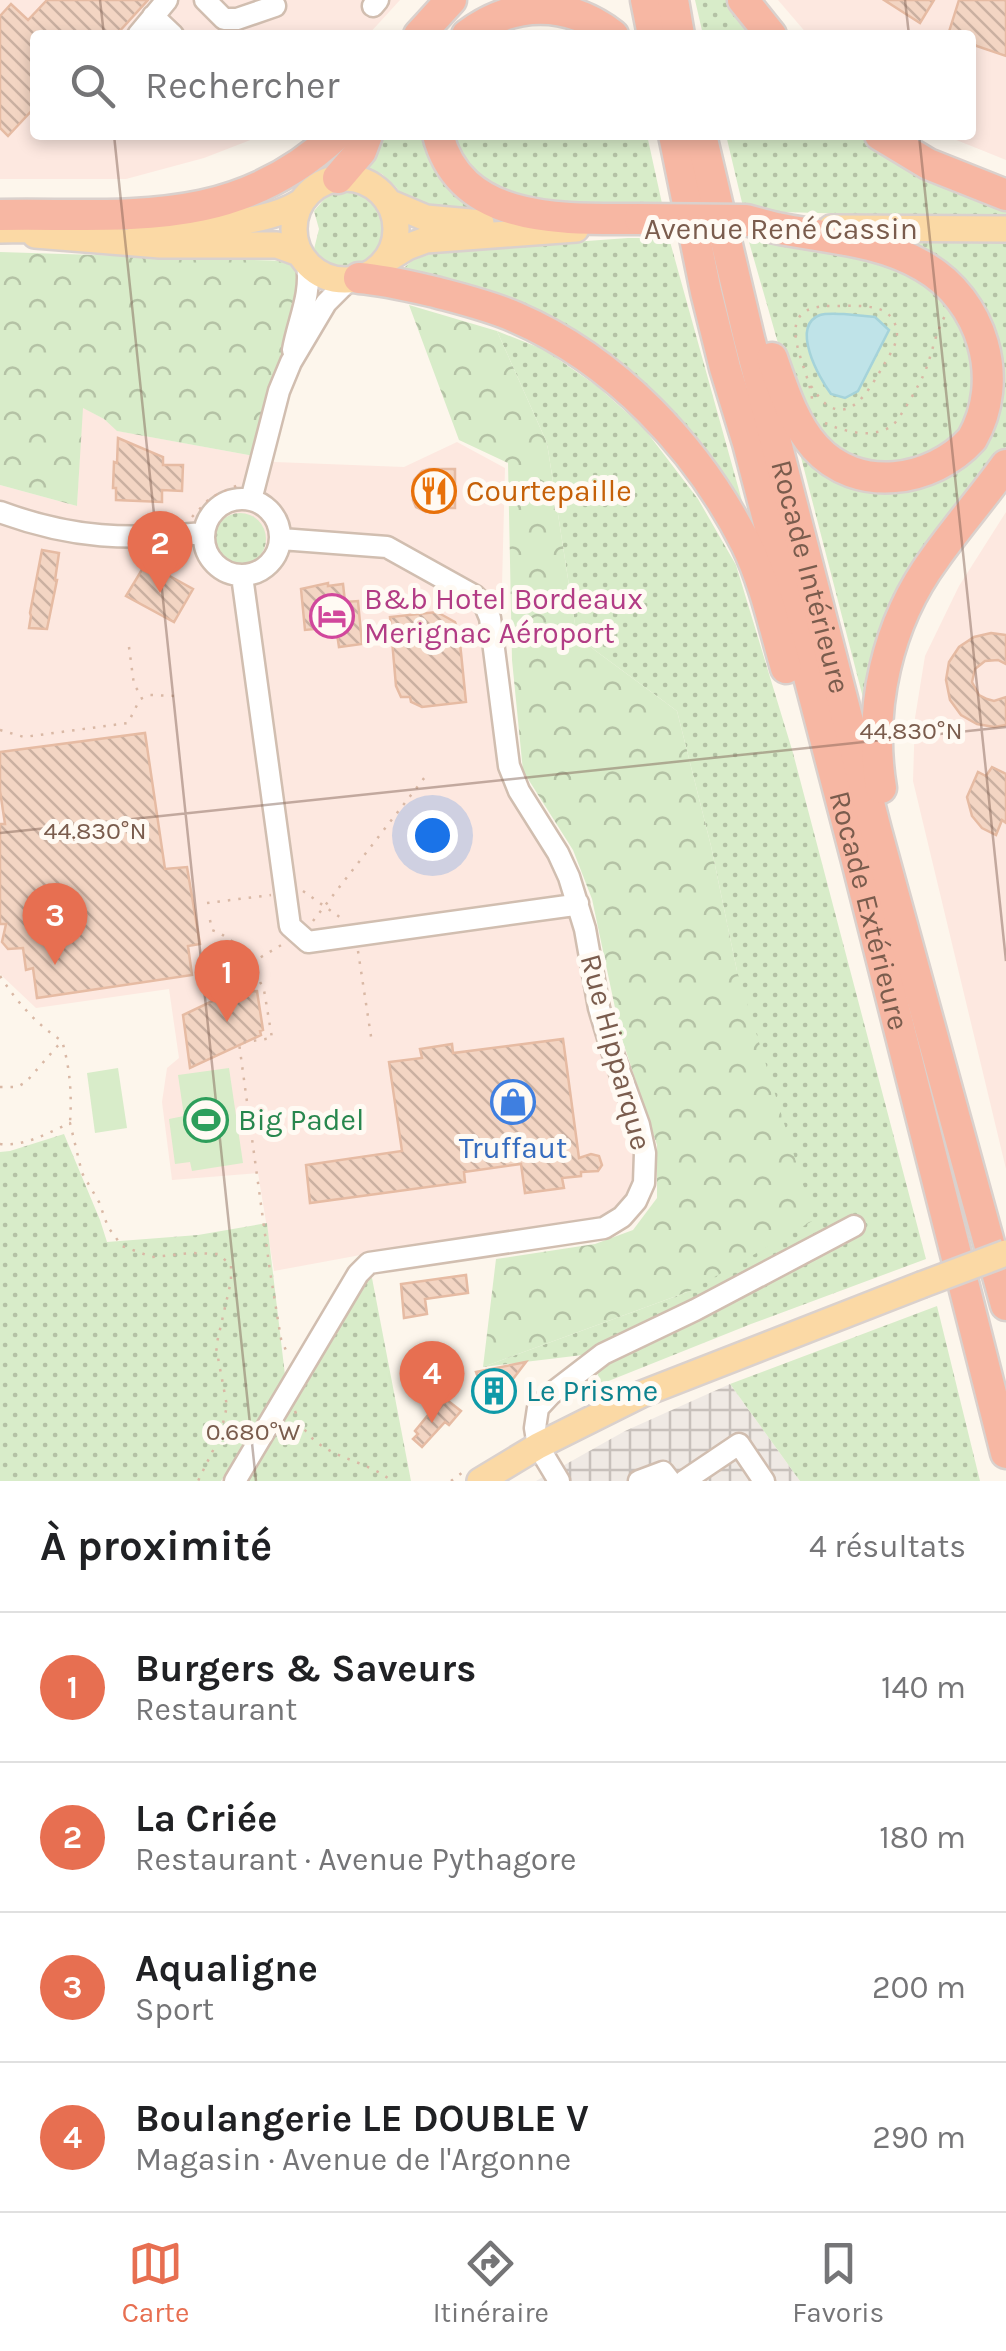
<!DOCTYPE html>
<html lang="fr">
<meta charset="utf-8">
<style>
:root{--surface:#fff;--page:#f2f2f2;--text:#202124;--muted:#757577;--line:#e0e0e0;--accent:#e76f51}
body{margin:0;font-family:Karla,sans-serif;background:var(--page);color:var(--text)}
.you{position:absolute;left:432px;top:835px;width:35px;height:35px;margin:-25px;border:8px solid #fff;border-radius:50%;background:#1a73e8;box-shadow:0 0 0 15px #1a73e833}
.badge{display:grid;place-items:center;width:65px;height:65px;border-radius:50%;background:var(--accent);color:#fff;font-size:32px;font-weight:700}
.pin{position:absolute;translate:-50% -82px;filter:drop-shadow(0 2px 5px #0008)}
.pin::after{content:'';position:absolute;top:52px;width:35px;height:30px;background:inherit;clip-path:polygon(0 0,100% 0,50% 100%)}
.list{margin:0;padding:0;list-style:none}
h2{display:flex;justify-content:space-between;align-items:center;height:130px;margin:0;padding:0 40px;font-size:42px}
h2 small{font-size:32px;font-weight:400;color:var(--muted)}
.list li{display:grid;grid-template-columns:65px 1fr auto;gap:30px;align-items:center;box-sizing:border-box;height:150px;padding:0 40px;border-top:2px solid var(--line)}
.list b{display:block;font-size:38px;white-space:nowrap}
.list p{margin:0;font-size:32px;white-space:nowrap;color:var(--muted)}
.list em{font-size:32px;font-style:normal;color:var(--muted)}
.icon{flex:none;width:55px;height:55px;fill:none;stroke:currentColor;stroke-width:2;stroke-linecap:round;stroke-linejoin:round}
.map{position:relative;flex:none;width:1006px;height:1481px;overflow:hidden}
.search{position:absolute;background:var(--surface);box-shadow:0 5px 15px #0003;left:30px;right:30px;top:30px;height:110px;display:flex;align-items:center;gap:25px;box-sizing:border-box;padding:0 35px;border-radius:10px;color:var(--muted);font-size:38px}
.sheet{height:730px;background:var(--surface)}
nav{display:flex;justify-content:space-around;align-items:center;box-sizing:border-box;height:140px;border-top:2px solid var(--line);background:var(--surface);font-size:28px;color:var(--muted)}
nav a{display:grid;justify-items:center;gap:5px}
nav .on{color:var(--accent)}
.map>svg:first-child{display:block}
.commercial{fill:#fde8e0}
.industrial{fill:url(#industrial-grid)}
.grass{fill:url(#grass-dots)}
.forest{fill:url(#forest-crowns)}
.garden{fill:#d8ecc9}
.water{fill:#bfe3e8;stroke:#a5d3da;stroke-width:2.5}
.building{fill:url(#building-back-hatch);stroke:#e6bba3;stroke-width:2.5}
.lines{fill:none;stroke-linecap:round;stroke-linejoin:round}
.minor-casing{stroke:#d1beb0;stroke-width:25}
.major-casing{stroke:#dad1cd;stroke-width:30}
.highway-casing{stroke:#dad1cd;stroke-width:35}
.path{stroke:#d9b8a5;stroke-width:2.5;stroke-dasharray:2.5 8;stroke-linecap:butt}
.minor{stroke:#fff;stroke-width:20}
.major{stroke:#fbd9a5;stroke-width:25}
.highway{stroke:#f7b7a3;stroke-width:30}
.major-bridge-casing{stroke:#dad1cd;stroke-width:30;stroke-linecap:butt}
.highway-bridge-casing{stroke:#dad1cd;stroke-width:35;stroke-linecap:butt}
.major-bridge{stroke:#fbd9a5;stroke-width:25}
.highway-bridge{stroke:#f7b7a3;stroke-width:30}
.ticks{fill:none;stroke:#7a5c4d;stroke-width:2.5;stroke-opacity:0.45}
.labels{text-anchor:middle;stroke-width:10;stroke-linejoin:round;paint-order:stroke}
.street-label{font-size:30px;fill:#7a5c4d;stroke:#fffaf3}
.food-label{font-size:30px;fill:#c56008;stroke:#fffaf3;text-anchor:start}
.hotel-label{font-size:30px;fill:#b23c85;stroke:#fffaf3;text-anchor:start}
.leisure-label{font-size:30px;fill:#27864d;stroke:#fffaf3;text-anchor:start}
.shop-label{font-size:30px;fill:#366cbe;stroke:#fffaf3}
.culture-label{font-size:30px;fill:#0d838f;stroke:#fffaf3;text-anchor:start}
.ticks-label{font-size:25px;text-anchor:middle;fill:#7a5c4d;stroke:#fffaf3;stroke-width:10;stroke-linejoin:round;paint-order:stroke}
</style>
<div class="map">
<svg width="1006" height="1481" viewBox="0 0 1006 1481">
<defs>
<pattern id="industrial-grid" width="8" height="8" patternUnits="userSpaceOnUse" patternTransform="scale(2.5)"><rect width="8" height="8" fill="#efe9e4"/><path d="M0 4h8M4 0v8" fill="none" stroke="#c7c0bb"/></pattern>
<pattern id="grass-dots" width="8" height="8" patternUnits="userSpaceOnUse" patternTransform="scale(2.5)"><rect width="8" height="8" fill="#d8ecc9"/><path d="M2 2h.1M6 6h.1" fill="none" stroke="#b4c2a5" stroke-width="1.8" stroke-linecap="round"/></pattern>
<pattern id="forest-crowns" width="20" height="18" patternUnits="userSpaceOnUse" patternTransform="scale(2.5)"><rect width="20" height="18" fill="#d8ecc9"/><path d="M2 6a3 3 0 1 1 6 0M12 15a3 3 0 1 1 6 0" fill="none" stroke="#b4c2a5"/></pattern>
<pattern id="building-back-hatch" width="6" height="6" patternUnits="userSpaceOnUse" patternTransform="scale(2.5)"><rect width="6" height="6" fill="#f3d5c3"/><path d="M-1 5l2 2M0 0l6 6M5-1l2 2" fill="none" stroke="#cab0a1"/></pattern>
</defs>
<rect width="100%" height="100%" fill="#fdf6ec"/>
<!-- commercial -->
<path class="commercial" d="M 0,0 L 400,0 L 368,35 L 35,35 L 35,135 L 259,135 L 253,139 L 204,158 L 126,179 L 0,179 Z
M 778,0 L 1006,0 L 1006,160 L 944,135 L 971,135 L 971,35 L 808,35 Z
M 82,407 L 104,419 L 118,431 L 254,456 L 275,462 L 404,467 L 457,442 L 505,468 L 502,586 L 481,612 L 497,741 L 563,884 L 574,927 L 589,1009 L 605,1063 L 631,1130 L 637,1160 L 633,1186 L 612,1211 L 585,1222 L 420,1244 L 274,1271 L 258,1173 L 172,1180 L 162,1102 L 167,1068 L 179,1058 L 169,989 L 36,1008 L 0,974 L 0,485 L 77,506 Z
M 1006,512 L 1006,1169 L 913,781 L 915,718 L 925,656 L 959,586 Z"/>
<!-- industrial -->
<path class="industrial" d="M 730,1384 L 800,1481 L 536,1481 L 625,1431 Z"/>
<!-- grass -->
<path class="grass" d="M 695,0 L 733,0 L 760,35 L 703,35 Z
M 378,135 L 429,135 L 491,214 L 417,206 L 405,200 L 396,187 L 382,174 L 363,166 Z
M 452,135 L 647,135 L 663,208 L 585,207 L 510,198 L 463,163 Z
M 726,135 L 863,135 L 907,164 L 1006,204 L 1006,218 L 744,211 Z
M 340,191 C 389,187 405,253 355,266 C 336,271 325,262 314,249 L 319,229 L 314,211 L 326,197 Z
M 628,238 L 669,238 L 752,537 L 629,378 L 398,273 L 413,260 L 436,252 Z
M 787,241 L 896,265 L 940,288 L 983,351 L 972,419 L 930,458 L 896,466 L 858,462 L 826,443 L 801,409 L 782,357 L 749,242 Z
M 894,242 L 1006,242 L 1006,447 L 935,544 L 869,721 L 796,438 L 878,488 L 995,422 C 998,412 1002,402 1004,392 C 1006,351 991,300 956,276 C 937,263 915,253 894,242 Z
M 497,331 L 545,350 L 597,386 L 643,427 L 698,499 L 736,565 L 793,753 L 926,1259 L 751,1324 L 601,1384 L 591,1354 L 483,1367 L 690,1291 L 737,971 L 711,846 L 677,711 L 577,637 L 547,443 Z
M214 539a26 26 0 1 1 52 0a26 26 0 1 1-52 0Z
M 64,1134 L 100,1220 L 107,1242 L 198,1235 L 267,1223 L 285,1375 L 221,1481 L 0,1481 L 0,1152 L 10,1151 Z
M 372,1278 L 411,1481 L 243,1481 L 364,1280 Z
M 937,1306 L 980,1481 L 800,1481 L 730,1384 Z"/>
<!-- forest -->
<path class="forest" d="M 0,252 L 287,261 L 296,272 L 299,286 L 254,456 L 117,431 L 104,419 L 83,408 L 77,506 L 0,485 Z
M 409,305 L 497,331 L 547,443 L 577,637 L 677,711 L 711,846 L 737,971 L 814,1220 L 690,1291 L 483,1367 L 496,1259 L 595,1244 L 633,1230 L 657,1198 L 657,1145 L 621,1036 L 592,899 L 573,850 L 523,771 L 512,660 L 508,463 L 459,440 Z"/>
<!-- garden -->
<path class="garden" d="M 118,1068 L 127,1128 L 95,1133 L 87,1073 Z
M 229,1068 L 243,1163 L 192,1171 L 190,1162 L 175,1164 L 169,1119 L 184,1116 L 178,1075 Z"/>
<!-- water -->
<path class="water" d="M 844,314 L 875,317 L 889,330 L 858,391 L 845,398 L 831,394 C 819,378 790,326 820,315 C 826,313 838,314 844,314 Z"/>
<!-- building -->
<path class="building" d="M 47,0 L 148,0 L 116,35 L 35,35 L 35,87 L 31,92 L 35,96 L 35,107 L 8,136 L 0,128 L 0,16 L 11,4 L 28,20 Z
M 884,0 L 934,0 L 920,23 Z
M 959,0 L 1006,0 L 1006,56 L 971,44 L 971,35 L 948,35 Z
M 118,438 L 163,457 L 163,465 L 183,465 L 182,491 L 162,490 L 162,502 L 116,500 L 116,488 L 113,488 L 114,462 L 117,463 Z
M 429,469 L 455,469 L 455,508 L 436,508 L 426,512 L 416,507 L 413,500 L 414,480 L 422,471 Z
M 42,550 L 59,553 L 55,580 L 57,580 L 47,629 L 29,628 L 31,616 L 30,613 Z
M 146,563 L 193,589 L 174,622 L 126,596 Z
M 328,583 L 328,586 L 343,584 L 345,602 L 358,601 L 362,644 L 339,647 L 336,627 L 305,630 L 301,589 Z
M 437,612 L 455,622 L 459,633 L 466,702 L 422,707 L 411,702 L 410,697 L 401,697 L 396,686 L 390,617 Z
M 991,633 L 1006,635 L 1006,664 L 998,660 L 985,661 L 975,669 L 972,682 L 979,695 L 987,699 L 994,701 L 1006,697 L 1006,725 L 994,727 L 977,724 L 961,715 L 950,700 L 946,680 L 949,662 L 959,647 L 974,637 Z
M 145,733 L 165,869 L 187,867 L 200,944 L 188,946 L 192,975 L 37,998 L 33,968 L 26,970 L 23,948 L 8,949 L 2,942 L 6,924 L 0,924 L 0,824 L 5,824 L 0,791 L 0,752 Z
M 992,767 L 1006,774 L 1006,823 L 1002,820 L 996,835 L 982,828 L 972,816 L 967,797 L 978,772 L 986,776 Z
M 246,985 L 246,992 L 257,991 L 263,1030 L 260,1031 L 261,1035 L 190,1068 L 183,1015 Z
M 563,1039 L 579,1158 L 591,1154 L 599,1156 L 602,1165 L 598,1171 L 581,1172 L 581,1176 L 562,1178 L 564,1188 L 525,1193 L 521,1164 L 464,1172 L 465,1182 L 310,1203 L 306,1165 L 402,1151 L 389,1062 L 422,1058 L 420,1049 L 452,1044 L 453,1053 Z
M 466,1275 L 468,1293 L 425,1299 L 427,1314 L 404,1318 L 401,1284 Z
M 526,1362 L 490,1409 L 476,1372 Z
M 447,1400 L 461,1411 L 449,1425 L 445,1422 L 422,1447 L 413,1439 L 418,1434 L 415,1431 L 428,1415 L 432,1417 Z"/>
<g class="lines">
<!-- minor casing -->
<g class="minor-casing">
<path id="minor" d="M 205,0 L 224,19 L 237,19 L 275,6
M 373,6 L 378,0
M 153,16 L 173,35
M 138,35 L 167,0
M 293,350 C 298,321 312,294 307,264
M204 537a38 38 0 1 1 76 0a38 38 0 1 1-76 0Z
M 251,500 L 279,391 L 291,362 L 326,303 L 349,280
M 0,512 C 73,539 128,540 204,533
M 242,576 L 290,926 L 308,942 L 567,906 L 578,903
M 235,1481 L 358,1274 L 369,1263 L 604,1228 L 622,1217 L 636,1201 L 644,1183 L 645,1153 L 639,1125 L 612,1051 L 599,1008 L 585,929 L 569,877 L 558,853 L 519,791 L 509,766 L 490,618 L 485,606 L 475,596 L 387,547 L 281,539
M 559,1481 L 538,1446 L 535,1428 L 538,1408 L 551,1394 L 603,1354 L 695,1310 L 854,1226
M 639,1481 L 663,1472 L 670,1481
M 684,1481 L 739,1444 L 764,1481"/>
</g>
<!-- major casing -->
<g class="major-casing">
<path id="major" d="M294 229a51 51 0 1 1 102 0a51 51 0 1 1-102 0Z
M 388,202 L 426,218 L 481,223
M 140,227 C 187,225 261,228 301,202
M 831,228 L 1006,229
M 0,230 L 50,229
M 35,235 L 160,245 L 277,245 L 299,253
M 386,260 L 407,247 L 426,240 L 576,229
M 480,1481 L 538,1446 L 642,1394 L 921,1285"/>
</g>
<!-- highway casing -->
<g class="highway-casing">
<g id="highway">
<path d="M 646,0 L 653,35"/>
<path d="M 673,0 L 679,35"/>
<path d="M 743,0 L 771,35"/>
<path d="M 419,35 L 451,0"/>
<path d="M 467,35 C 513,0 568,0 613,35"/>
<path d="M 438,135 C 461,225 565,219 640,219"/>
<path id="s1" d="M 674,135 L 706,292 L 725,368 L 748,443 L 857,861 L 1006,1453"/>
<path id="s2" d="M 701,135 L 749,338 L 876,830 L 1006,1305"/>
<path d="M 880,135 L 928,164 L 1006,195"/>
<path d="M 338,178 L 361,151 L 367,135"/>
<path d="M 0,215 C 128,213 234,230 336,135"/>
<path d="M 359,278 C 385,280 409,286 435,292 C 461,299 490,306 515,317 C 615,360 698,448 746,544 C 765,583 774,627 786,668"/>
<path d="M 772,358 C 783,389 793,422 815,447 C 857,494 932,483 972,439 C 1006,380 983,300 923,266 C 879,240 825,238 776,228"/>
<path d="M 881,788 C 868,709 887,623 935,558 C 957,527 983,497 1006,465"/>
</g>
</g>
<!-- path -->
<path class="path" d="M 811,386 C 815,391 820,400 826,404 C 852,424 871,386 882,368 C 888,357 897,346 897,333 C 897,326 893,318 887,313 C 875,304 850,306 834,306 C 765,304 809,365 812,399
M 825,423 C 844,432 876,440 894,424 C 900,418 919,385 923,376 C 932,357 934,335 945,316
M 192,517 L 210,498 L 238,485
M 129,647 L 134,685 L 142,696
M 0,730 L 24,737 L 128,723 L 140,699 L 150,695 L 177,696
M 303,891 L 341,918
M 207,903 L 271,895
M 210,920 L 212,930 C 230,937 240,947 251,963 L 283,944
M 313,921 L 425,777
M 358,951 L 372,1043
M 251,963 L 264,990 L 272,1038 L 239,1043 L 270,1271 L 281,1339 L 288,1355
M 0,976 C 17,1002 36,1024 62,1041 C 70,1067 72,1095 70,1122
M 0,1087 L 17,1087 L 26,1082 L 61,1042
M 0,1144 C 24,1147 48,1133 70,1123 L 82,1173 L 99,1202 L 108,1227 L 122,1246 L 152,1257 L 192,1253 L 218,1254 L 231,1265 L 231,1281 L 216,1347 L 227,1406 L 220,1436 L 198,1481
M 295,1411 C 313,1460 357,1454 392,1481
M 451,1481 L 463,1472"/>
<!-- minor -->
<use href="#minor" class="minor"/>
<!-- major -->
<use href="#major" class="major"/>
<!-- highway -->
<use href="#highway" class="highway"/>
<!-- major-bridge casing -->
<g class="major-bridge-casing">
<path id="major-bridge" d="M 921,1285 L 1006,1253"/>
</g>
<!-- highway-bridge casing -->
<g class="highway-bridge-casing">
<path id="highway-bridge" d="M 640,219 L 746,220 L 776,228"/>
</g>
<!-- major-bridge -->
<use href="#major-bridge" class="major-bridge"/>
<!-- highway-bridge -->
<use href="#highway-bridge" class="highway-bridge"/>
</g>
<!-- ticks -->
<path class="ticks" d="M 100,0 L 104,35M 905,0 L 909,35M 114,135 L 256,1481M 919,135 L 1006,961M 0,833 L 1006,727"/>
<!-- icons -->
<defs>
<g id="restaurant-ring" transform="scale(2.25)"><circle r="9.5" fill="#fffaf3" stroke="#e8710a" stroke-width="1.5"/><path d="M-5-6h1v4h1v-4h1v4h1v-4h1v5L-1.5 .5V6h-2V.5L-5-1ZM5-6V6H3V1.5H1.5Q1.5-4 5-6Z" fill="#e8710a"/></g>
<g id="hotel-ring" transform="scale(2.25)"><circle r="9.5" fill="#fffaf3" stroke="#d1479c" stroke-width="1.5"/><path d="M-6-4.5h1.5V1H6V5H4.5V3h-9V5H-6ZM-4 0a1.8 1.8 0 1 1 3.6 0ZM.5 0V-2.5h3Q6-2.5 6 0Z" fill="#d1479c"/></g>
<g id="shop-ring" transform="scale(2.25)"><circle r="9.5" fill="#fffaf3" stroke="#3f7fe0" stroke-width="1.5"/><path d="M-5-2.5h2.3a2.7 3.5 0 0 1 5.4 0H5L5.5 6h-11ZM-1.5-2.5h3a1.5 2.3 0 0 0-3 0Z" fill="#3f7fe0"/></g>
<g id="stadium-ring" transform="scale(2.25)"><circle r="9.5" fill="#fffaf3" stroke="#2e9e5b" stroke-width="1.5"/><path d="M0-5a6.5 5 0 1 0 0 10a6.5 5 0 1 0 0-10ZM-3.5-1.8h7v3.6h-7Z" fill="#2e9e5b"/></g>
<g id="building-ring" transform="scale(2.25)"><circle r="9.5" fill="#fffaf3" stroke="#0f9aa8" stroke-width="1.5"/><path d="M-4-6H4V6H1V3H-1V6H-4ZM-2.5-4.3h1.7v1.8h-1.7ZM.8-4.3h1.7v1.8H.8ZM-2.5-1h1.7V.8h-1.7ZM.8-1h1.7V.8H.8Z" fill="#0f9aa8"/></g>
</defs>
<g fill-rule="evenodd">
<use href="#restaurant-ring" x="434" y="491"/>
<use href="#hotel-ring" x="332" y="616"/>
<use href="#shop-ring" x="513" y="1102"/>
<use href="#stadium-ring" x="206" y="1120"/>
<use href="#building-ring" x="494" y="1391"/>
</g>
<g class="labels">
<!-- street labels -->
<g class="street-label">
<text x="781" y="239">Avenue René Cassin</text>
<text dy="10" stroke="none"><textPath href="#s2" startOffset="455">Rocade Intérieure</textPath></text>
<text dy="10" stroke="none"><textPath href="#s1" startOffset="800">Rocade Extérieure</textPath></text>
<text transform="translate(616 1052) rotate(75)" y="10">Rue Hipparque</text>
</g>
<!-- food labels -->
<g class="food-label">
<text x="466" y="501">Courtepaille</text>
</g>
<!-- hotel labels -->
<g class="hotel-label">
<text x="364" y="609">B&amp;b Hotel Bordeaux<tspan x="364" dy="34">Merignac Aéroport</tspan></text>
</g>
<!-- leisure labels -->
<g class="leisure-label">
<text x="238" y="1130">Big Padel</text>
</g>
<!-- shop labels -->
<g class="shop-label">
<text x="513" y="1158">Truffaut</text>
</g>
<!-- culture labels -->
<g class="culture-label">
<text x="526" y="1401">Le Prisme</text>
</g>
</g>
<g class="ticks-label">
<text x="911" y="739">44.830°N</text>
<text x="95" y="839">44.830°N</text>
<text x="253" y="1440">0.680°W</text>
</g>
</svg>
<div class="you"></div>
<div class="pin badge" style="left:227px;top:1022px">1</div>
<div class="pin badge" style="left:160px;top:593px">2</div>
<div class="pin badge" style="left:55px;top:965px">3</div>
<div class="pin badge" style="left:432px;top:1423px">4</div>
<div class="search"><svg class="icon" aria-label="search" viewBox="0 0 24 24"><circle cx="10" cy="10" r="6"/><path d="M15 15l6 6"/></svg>Rechercher</div>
</div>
<section class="sheet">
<h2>À proximité<small>4 résultats</small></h2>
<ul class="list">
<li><span class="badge">1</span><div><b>Burgers &amp; Saveurs</b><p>Restaurant</p></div><em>140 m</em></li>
<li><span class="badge">2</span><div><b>La Criée</b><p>Restaurant · Avenue Pythagore</p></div><em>180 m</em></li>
<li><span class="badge">3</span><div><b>Aqualigne</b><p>Sport</p></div><em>200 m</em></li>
<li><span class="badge">4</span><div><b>Boulangerie LE DOUBLE V</b><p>Magasin · Avenue de l'Argonne</p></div><em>290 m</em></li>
</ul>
</section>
<nav>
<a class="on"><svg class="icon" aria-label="map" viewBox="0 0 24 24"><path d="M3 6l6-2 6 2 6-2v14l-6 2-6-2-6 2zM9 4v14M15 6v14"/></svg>Carte</a>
<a><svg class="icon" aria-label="directions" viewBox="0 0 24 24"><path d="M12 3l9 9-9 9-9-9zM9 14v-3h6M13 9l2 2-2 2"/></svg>Itinéraire</a>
<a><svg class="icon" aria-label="saved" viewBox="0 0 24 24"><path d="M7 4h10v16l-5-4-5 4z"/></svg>Favoris</a>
</nav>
